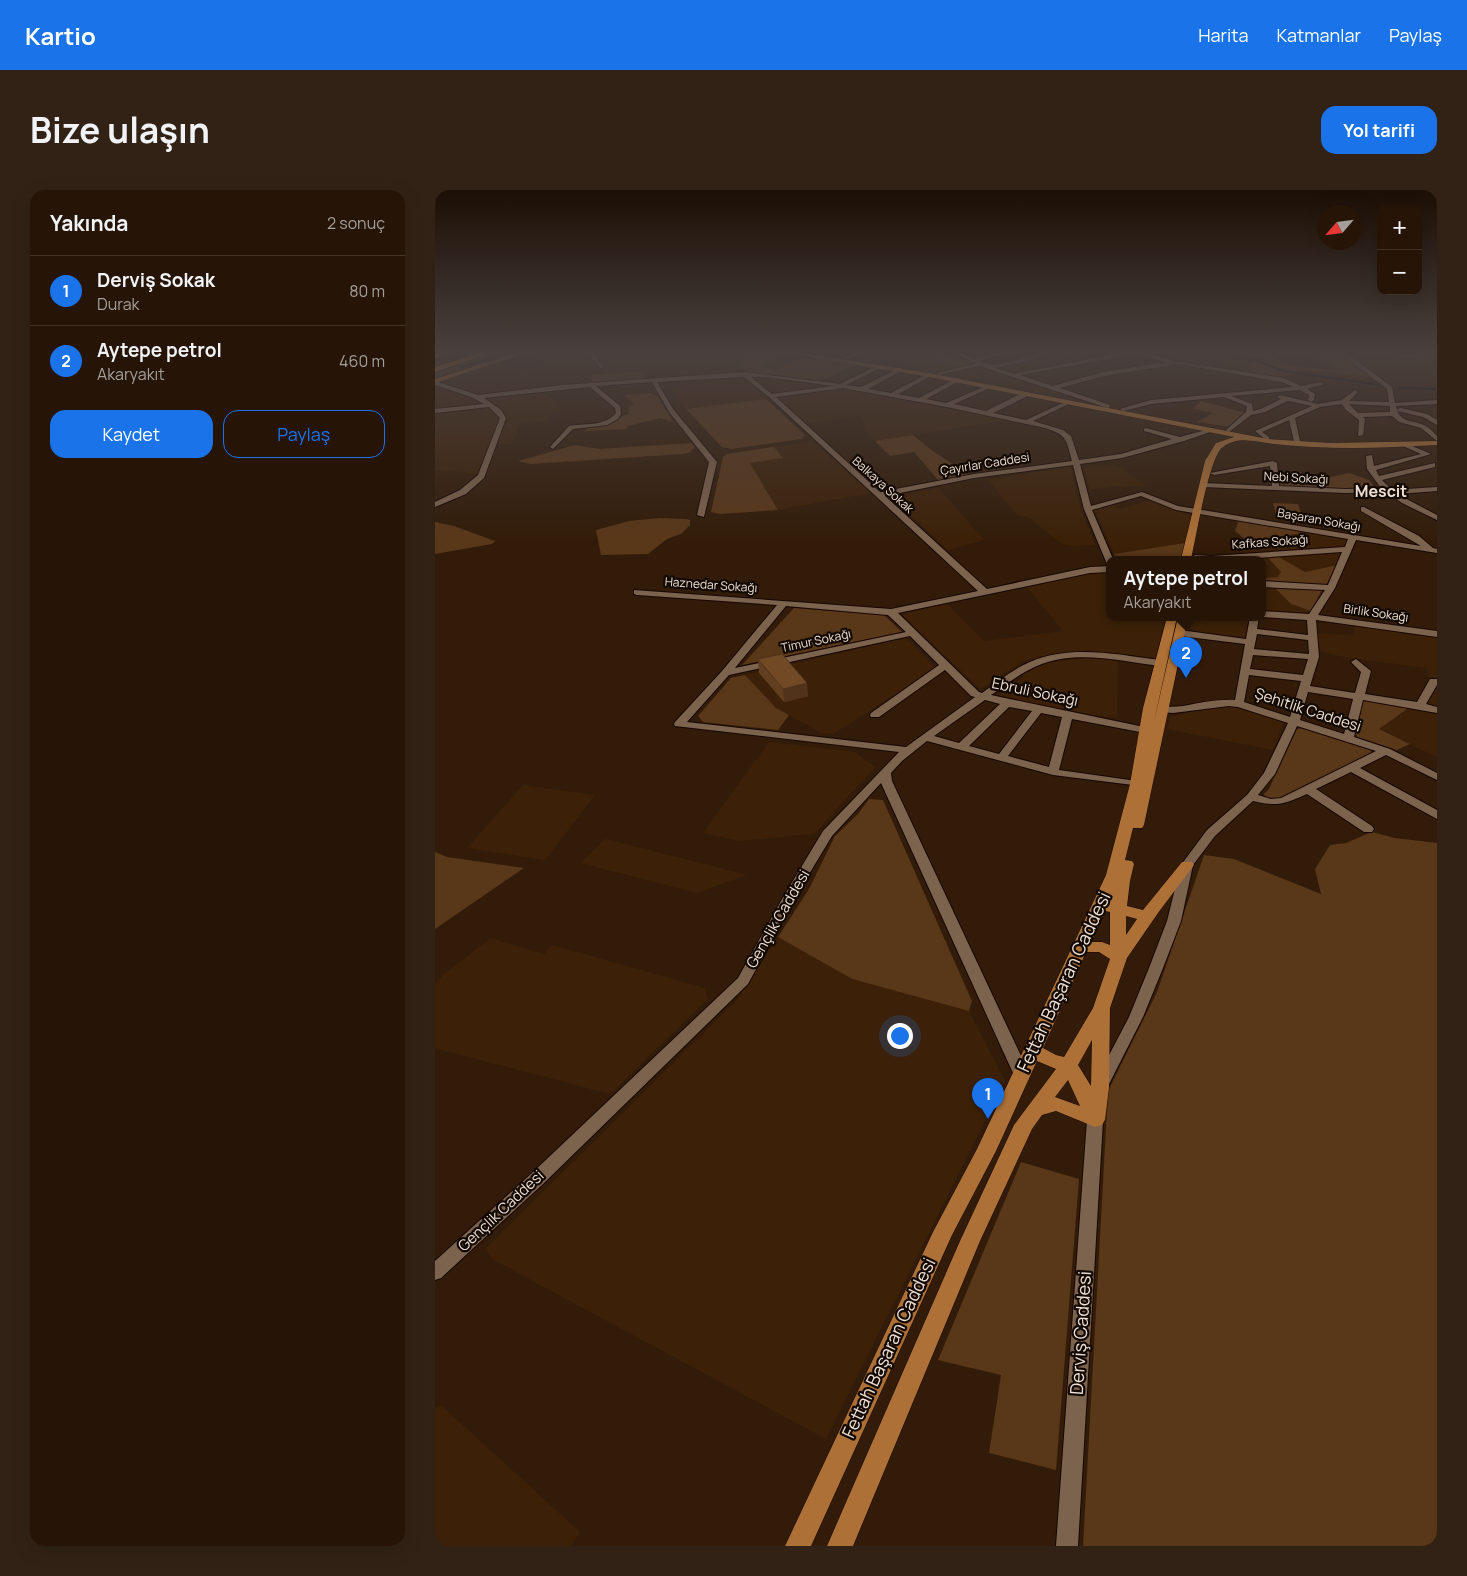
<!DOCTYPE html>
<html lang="tr">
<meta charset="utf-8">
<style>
:root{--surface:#261507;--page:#322215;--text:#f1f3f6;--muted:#a49f9b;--line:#423428;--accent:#1a73e8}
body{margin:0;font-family:Manrope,sans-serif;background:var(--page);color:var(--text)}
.controls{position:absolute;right:15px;top:15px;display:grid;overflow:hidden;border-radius:10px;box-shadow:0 5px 20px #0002}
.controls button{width:45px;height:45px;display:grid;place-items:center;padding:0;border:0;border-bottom:1px solid var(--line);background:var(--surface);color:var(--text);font:25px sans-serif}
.compass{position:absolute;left:882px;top:15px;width:45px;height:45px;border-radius:50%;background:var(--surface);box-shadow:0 5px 20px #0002;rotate:242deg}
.you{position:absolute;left:464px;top:845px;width:18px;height:18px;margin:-12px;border:4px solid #fff;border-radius:50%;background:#1a73e8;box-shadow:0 0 0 8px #1a73e833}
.badge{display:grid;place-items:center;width:32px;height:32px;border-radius:50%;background:var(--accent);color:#fff;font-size:16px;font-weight:700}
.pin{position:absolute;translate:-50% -41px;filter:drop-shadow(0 1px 2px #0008)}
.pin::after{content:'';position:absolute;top:26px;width:18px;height:15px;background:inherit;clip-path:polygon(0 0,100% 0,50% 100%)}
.popup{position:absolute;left:671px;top:366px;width:160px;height:65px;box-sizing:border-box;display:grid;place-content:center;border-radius:10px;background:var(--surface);filter:drop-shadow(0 1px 4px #0005);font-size:16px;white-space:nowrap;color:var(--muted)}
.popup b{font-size:19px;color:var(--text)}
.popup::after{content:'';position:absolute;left:50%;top:100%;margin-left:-10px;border:10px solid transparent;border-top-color:var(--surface)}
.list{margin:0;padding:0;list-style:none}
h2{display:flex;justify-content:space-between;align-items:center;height:65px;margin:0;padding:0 20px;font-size:21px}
h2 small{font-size:16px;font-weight:400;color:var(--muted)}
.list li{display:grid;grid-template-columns:32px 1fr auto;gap:15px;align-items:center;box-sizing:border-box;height:70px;padding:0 20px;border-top:1px solid var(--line)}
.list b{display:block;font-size:19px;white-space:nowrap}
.list p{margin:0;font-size:16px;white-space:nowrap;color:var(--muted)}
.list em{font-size:16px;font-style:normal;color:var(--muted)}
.actions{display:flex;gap:10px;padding:15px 20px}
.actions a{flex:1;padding:11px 0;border:1px solid var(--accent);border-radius:15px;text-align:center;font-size:18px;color:var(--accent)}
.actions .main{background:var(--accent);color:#fff}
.map{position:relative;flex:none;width:1002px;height:1356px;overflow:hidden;border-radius:15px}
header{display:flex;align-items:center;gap:30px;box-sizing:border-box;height:70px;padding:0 25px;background:var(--accent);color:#fff}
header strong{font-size:24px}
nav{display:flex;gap:28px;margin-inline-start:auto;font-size:18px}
.intro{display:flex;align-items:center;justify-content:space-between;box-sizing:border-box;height:120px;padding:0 30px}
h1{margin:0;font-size:35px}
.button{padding:12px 22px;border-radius:15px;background:var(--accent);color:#fff;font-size:18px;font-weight:700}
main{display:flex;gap:30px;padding:0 30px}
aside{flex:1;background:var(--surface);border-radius:15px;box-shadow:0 5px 20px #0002}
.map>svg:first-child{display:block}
.built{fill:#3c2108}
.green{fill:#593719}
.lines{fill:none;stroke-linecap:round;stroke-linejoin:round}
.stream{stroke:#000a1a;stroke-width:2}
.minor-casing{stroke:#180600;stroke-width:2}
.major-casing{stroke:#180600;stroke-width:1}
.highway-casing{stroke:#180600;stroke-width:1}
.minor{fill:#7c634e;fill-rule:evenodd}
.major{fill:#ad7036;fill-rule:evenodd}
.highway{fill:#cd7926;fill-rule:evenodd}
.wall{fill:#623f20}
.shaded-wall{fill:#50331a}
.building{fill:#724925;stroke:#50331a}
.labels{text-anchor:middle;stroke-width:4.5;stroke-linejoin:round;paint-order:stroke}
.far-street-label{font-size:12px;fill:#eedfd4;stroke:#120903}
.street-label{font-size:15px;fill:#eedfd4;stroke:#120903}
.far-district-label{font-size:16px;font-weight:bold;fill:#eedfd4;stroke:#120903}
.near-street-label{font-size:18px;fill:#eedfd4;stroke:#120903}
</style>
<header>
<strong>Kartio</strong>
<nav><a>Harita</a><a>Katmanlar</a><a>Paylaş</a></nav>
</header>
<div class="intro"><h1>Bize ulaşın</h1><a class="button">Yol tarifi</a></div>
<main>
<aside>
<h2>Yakında<small>2 sonuç</small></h2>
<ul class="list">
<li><span class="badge">1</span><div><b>Derviş Sokak</b><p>Durak</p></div><em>80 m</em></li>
<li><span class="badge">2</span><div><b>Aytepe petrol</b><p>Akaryakıt</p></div><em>460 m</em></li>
</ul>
<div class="actions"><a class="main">Kaydet</a><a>Paylaş</a></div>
</aside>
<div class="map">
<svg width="1002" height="1356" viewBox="0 0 1002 1356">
<rect width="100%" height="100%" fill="#321c09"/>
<!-- built -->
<path class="built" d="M 107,161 L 315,161 L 305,175 L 312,183 L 117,198 L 122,201 L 112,204 L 125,215 L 121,216 L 126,220 L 118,222 L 109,231 L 87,232 L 77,254 L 53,255 L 43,284 L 0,280 L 0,193 L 66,173 L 89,181 L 110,174 L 105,166 L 110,165 Z
M 432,161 L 511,161 L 513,163 L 493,167 L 524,178 L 510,182 L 419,166 Z
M 630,161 L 692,161 L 687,164 L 644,171 L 622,164 Z
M 769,161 L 793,168 L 817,171 L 813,181 L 751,169 L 742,171 L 716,162 Z
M 910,161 L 1002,161 L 1002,195 L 961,196 Z
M 348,164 L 366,167 L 342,179 L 324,176 Z
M 613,166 L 621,166 L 635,171 L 636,173 L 582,183 L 564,177 Z
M 543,176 L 627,202 L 623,204 L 595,201 L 515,184 Z
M 872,180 L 888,181 L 935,187 L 933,191 L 861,182 Z
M 330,186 L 393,195 L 389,197 L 340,204 L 322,190 Z
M 301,188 L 310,190 L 331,209 L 251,219 L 239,204 L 244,197 L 255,193 Z
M 408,198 L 573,230 L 440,251 L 429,240 L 430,235 L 426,226 L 371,233 L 342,207 Z
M 374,252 L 380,253 L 436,303 L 343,320 L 315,273 L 347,268 L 339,257 Z
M 680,275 L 687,278 L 712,296 L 694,296 L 687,298 L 684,296 L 655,300 L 649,278 L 653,276 Z
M 635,276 L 646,319 L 660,355 L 637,356 L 627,354 L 594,328 L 582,325 L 553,290 Z
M 504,298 L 549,350 L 513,360 L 456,307 Z
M 717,310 L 759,327 L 750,353 L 679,364 L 659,319 L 675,314 L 686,319 Z
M 876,342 L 913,347 L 902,375 L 870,382 L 842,366 L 832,367 L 846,382 L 843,387 L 827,388 L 827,369 L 794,369 L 812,368 L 798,353 Z
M 675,382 L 675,427 L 732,427 L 722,468 L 645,461 L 588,471 L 545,499 L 468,426 L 471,423 L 512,414 L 549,451 L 628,441 L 591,396 L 658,383 Z
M 838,396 L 856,414 L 876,421 L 872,425 L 827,426 L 827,397 Z
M 753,427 L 820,427 L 815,429 L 812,449 L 750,442 Z
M 920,435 L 1002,446 L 1002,489 L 994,487 L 992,478 L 909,467 L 883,461 L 883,443 L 919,446 Z
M 470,448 L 501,478 L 398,544 L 386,543 L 341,518 L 310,485 Z
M 658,467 L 683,471 L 682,527 L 671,527 L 567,508 L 564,504 L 588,487 L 586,484 L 596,478 L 617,472 Z
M 1002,495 L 1002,567 L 944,539 L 975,517 L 990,519 Z
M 786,515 L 804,517 L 849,531 L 838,560 L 732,539 L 735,527 Z
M 334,552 L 420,562 L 440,577 L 379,644 L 304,651 L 268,643 Z
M 88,595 L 160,605 L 110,670 L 32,658 Z
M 170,649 L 171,649 L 312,685 L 262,703 L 146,673 Z
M 343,747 L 417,789 L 534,821 L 570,891 L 391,1249 L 57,1069 L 50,1059 L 302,810 Z
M 58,749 L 109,764 L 117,755 L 270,798 L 273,809 L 175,904 L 0,858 L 0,794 L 8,785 L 53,750 Z
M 7,1216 L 145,1342 L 136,1356 L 0,1356 L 0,1218 Z"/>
<!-- green -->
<path class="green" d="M 68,161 L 85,161 L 0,187 L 0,183 Z
M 315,161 L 348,164 L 325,176 L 342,179 L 366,167 L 421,174 L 386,191 L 330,184 L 312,183 L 305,175 Z
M 785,161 L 824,161 L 855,175 L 892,180 L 903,178 L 864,161 L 900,161 L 915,170 L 935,187 L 873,180 L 859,181 L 847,189 L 813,181 L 817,171 L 832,169 Z
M 909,161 C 937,161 964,165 991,164 L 989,169 L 912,164 Z
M 513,163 L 539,174 L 525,178 L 492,166 Z
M 205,181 L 212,188 L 157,193 L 157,185 Z
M 216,203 L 222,206 L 239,233 L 226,228 L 193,236 L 191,239 L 150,241 L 153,237 L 194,224 L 193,217 L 200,215 L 189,205 Z
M 331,209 L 370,245 L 366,249 L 297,259 L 287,257 L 251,219 Z
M 766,211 L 807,222 L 810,224 L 796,237 L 762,232 L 778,223 L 758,219 Z
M 478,245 L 495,259 L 534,285 L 504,291 L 479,262 L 455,266 L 440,251 Z
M 256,253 L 260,257 L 254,263 L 248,264 L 96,274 L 83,271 L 140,255 L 164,259 Z
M 339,257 L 348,268 L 315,273 L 343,320 L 285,324 L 276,322 L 288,267 L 291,264 Z
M 914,283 L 934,290 L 939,296 L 912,299 L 845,296 L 842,284 L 859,285 L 878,295 L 889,291 L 887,289 Z
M 838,313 L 863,314 L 868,329 L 842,328 Z
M 225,328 L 251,329 L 255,330 L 255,335 L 246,344 L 232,349 L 213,364 L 166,365 L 161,340 L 194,331 Z
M 804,329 L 876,342 L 812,351 L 800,341 Z
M 0,332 L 19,336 L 60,351 L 57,354 L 0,364 Z
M 750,353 L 746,369 L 681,369 L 679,364 Z
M 842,366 L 870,382 L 902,375 L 890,397 L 827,393 L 827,388 L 843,387 L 846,382 L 832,367 Z
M 838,396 L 887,400 L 876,421 L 856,414 Z
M 359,418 L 449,425 L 467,442 L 307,475 Z
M 310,485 L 341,518 L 354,525 L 343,540 L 268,532 L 263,526 L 296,488 Z
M 928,510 L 975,517 L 944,539 L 975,554 L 962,560 L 923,547 L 921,545 Z
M 869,538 L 936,560 L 936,563 L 845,608 L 839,610 L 830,607 L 829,604 L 834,599 L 862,539 Z
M 434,609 L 448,610 L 537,811 L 534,821 L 417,789 L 343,747 L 374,699 L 400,646 L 423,624 Z
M 937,642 L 960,648 L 1002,653 L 1002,1356 L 648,1356 L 673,901 L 722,802 L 769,665 L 799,669 L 886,704 L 880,679 L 895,655 L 911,653 Z
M 0,662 L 12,667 L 89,678 L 0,739 Z
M 586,972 L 644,989 L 621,1280 L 554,1263 L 566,1185 L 503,1170 Z"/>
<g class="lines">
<!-- stream -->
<path class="stream" d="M 773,161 L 823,171 L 848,181 L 945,195
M 0,171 L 29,161
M 27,177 L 78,161
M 965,198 L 1002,199"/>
<!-- minor casing -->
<g class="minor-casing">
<path id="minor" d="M 151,161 L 157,161 L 169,178 L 165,178 Z
M 422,161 L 431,161 L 414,169 L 409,168 Z
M 517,161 L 525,161 L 539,169 L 567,161 L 577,161 L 544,171 C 567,182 595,161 619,161 L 600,169 L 561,178 L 579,184 L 693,161 L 704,161 L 739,171 L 849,188 L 866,196 L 886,192 L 889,194 L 872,199 L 880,204 L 879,210 L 876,212 L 873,210 L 874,205 L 865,200 L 796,206 L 817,214 L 818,221 L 826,219 L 846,209 L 842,207 L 845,205 L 883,214 L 907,210 L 920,200 L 923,202 L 914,211 L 954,212 L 952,199 L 902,161 L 909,161 L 957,197 L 960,213 L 1002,210 L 1002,214 L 961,216 C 964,233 977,230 989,235 C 994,237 998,242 1002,246 L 1002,251 L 986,238 L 964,232 L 957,226 L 928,227 L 930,229 L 928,245 L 923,246 L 924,230 L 911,220 L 907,214 L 885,217 L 860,228 L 865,251 L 862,253 L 859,251 L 854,230 L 827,242 L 834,247 L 834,249 L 830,249 L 820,241 L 877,216 L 853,211 L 830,222 L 816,225 L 794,242 L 791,240 L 811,222 L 812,216 L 789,207 L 716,214 L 688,221 L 685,219 L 716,210 L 858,197 L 847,192 L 744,174 L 669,186 L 625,198 L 675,215 L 675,217 L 673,218 L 544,176 L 503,185 L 503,183 L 539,174 ZM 702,164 L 731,172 L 668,182 L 618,196 L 585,185 ZM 914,214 L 955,216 L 955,222 L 923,223 Z
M 444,175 L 449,176 L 411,195 L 426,197 L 466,177 L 468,180 L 433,199 L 456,203 L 492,184 L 496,184 L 496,186 L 463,204 L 484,208 L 522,188 L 524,191 L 491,209 L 511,213 L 553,195 L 555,198 L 519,214 L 551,221 L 589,202 L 592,204 L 591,207 L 558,223 L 591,230 L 632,211 L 636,211 L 636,213 L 598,231 L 628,240 L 636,246 L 644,270 L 686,264 L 737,249 L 709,241 L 709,239 L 711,238 L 745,247 L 778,238 L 781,240 L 749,251 L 687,268 L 645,274 L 656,316 L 707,302 L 743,316 L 986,356 L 926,321 L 926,317 L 929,317 L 984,346 L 998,358 L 1002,359 L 1002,363 L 921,350 L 900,398 L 883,425 L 1002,441 L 1002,447 L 881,430 L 884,467 L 875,496 L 920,503 L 926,482 L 916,472 L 921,469 L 936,481 L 930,504 L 982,512 L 995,489 L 1002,489 L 1002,495 L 991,514 L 1002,517 L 1002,523 L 928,510 L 919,547 L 955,559 L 1002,583 L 1002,590 L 951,565 L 925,578 L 1002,620 L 1002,629 L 916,582 L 881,599 L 937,636 L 939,639 L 937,642 L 929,642 L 872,604 C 850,614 842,617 818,611 L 780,646 L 758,675 L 746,731 L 728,778 L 708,827 L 672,898 L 667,900 L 662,898 L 659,894 L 694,827 L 714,778 L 732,731 L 746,675 L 772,640 L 812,605 L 829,583 L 853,533 L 803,517 L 794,516 L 738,523 L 724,522 L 723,520 L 724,518 C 732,516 740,517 748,516 C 765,513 782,509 800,510 L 810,454 L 745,446 L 740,443 L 745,440 L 811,449 L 815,427 L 824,427 L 822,439 L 873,445 L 872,430 L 827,427 L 827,421 L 874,424 L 890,400 L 827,397 L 827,391 L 893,395 L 907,362 L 807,369 L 756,368 L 760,365 L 776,366 L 910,357 L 913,349 L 741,320 L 706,306 L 657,320 L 678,369 L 675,369 L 675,374 L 672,374 L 649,319 L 638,275 L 539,288 L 450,306 L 552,399 L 655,377 L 675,376 L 675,382 L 655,383 L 463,423 L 544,502 L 547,503 C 562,492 578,479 595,472 C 636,454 683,465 725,470 L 730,473 L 725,476 C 686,471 639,459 602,476 C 585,483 571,495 556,505 L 714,538 L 715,540 L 710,543 L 637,529 L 624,580 L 702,591 L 708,594 L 706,596 L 618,585 L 492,551 L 467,571 L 456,583 L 457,591 L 594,883 L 591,887 L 586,889 L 581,887 L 578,883 L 446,593 L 397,646 L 359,709 L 313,794 L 109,993 L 6,1088 L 0,1090 L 0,1071 L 97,983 L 303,788 L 347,709 L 388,641 L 464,562 L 240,536 L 239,534 L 240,532 L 287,481 L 342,415 L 202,405 L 199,404 L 199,400 L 456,419 L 543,401 L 334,207 L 309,187 L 222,192 L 238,219 L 282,272 L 269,327 L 262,325 L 274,272 L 234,222 L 217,192 L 161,196 L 185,216 L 186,224 L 183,229 L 172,235 L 138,239 L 118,259 L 115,257 L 134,236 C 150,233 169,237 181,223 L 180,218 L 155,197 L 49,208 L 66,220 L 71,228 L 49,288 L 31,304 L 0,317 L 0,312 L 25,300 L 43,285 L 65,228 L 54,217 L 0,223 L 0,219 L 49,214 L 36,207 L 0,195 L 0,191 L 43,205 L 127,195 L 309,182 L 405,194 ZM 316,187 L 330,187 L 399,196 L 337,204 ZM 408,198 L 512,217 L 610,238 C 632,245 631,249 637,271 L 539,284 L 445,302 L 341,207 ZM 351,416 L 453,425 L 471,442 L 300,478 ZM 822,444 L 873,450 L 874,464 L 819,459 ZM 475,446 L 504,475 L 436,523 L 435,525 L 436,527 L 444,527 L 510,480 L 536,506 L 540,507 L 471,557 L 252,532 L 294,485 ZM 818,465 L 873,469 L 868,485 L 815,479 ZM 814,485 L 866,491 L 855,527 L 809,512 ZM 873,502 L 918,509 L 909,544 L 865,530 ZM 550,510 L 565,514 L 524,553 L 499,546 ZM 574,517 L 597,521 L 564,564 L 534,556 ZM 606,523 L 627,527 L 614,577 L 573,566 ZM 862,536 L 941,561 L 846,608 L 836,609 L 823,605 L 840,584 Z
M 965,218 L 992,224 L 1002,230 L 1002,235 L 988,227 L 963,221 L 962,220 Z
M 970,253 L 996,264 L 941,280 L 944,286 L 1000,273 L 1000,277 L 947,290 L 957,300 L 1002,297 L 1002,301 L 962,304 L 1002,325 L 1002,330 L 967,313 L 951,302 L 910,303 L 769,297 L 765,295 L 769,293 L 837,296 L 835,276 L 779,285 L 775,283 L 838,271 L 842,273 L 844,296 L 910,299 L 946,298 L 932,279 L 931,266 L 937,265 L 939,276 L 986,264 L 968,256 L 968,254 Z
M 660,924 L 666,926 L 668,930 L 643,1356 L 621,1356 L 652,930 L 654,926 Z"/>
</g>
<!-- major casing -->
<g class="major-casing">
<path id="major" d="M 7,161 L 18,161 L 0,168 L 0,164 Z
M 87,161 L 98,161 L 0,193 L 0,189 Z
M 337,161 L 355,161 L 494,183 L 833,249 L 896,253 L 1002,251 L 1002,255 C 948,258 893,260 839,254 C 822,252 803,245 788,257 C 774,266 761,349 756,369 L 746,369 L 770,271 L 781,253 L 799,247 L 494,187 Z
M 732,427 L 742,427 L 718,536 L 743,427 L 753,427 L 709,635 L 707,638 L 698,638 L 690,670 L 697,671 L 699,674 L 695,691 L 692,716 L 708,720 L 747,672 L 757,672 L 759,675 L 723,723 L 692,768 L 675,818 L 674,898 L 670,930 L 667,935 L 660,937 L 621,921 L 607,925 L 597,939 L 545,1051 L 418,1356 L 392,1356 L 525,1051 L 579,935 L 621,879 L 602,871 L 561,961 L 517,1045 L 376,1356 L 350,1356 L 498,1042 L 542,959 L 671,685 L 695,594 L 708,518 ZM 670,721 L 675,722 L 675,755 L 667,752 L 656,752 ZM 691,726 L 702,729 L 691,745 ZM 651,762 L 664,762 L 675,769 L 658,818 L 629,867 L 621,865 L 608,858 ZM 657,850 L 656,896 L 643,875 ZM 633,890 L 645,916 L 620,907 Z"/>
</g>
<!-- highway casing -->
<g class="highway-casing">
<path id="highway" d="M 50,161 L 63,161 L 0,182 L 0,177 Z"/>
</g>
<!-- minor -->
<use href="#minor" class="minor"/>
<!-- major -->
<use href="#major" class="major"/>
<!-- highway -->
<use href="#highway" class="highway"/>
</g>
<!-- wall -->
<path class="wall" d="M 323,469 L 373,506 L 349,512 L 324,483 Z"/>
<!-- shaded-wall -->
<path class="shaded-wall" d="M 372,493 L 373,506 L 349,512 L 348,499 Z"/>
<!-- building -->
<path class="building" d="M 347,464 L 372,493 L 348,499 L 323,469 Z"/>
<!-- sky -->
<linearGradient id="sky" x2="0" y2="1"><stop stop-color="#1c0f05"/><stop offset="0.46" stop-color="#49403e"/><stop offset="1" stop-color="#49403e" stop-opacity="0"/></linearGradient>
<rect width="1002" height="351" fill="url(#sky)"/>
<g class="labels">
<!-- far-street labels -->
<g class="far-street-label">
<text transform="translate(550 274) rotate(-9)" y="4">Çayırlar Caddesi</text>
<text transform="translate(861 288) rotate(3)" y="4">Nebi Sokağı</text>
<text transform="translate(448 295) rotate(42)" y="4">Balkaya Sokak</text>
<text transform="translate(884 330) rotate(10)" y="4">Başaran Sokağı</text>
<text transform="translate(835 352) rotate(-4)" y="4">Kafkas Sokağı</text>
<text transform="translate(276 395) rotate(4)" y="4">Haznedar Sokağı</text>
<text transform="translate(941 423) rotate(8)" y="4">Birlik Sokağı</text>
<text transform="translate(381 451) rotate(-12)" y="4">Timur Sokağı</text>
</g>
<!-- street labels -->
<g class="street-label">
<text transform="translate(600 502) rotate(12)" y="5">Ebruli Sokağı</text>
<text transform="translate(873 520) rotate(18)" y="5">Şehitlik Caddesi</text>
<text transform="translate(343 729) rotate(-60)" y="5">Gençlik Caddesi</text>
<text transform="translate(66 1021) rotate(-43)" y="5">Gençlik Caddesi</text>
</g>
<!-- far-district labels -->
<g class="far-district-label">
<text x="946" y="307">Mescit</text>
</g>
<!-- near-street labels -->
<g class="near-street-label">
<text transform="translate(629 792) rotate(-65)" y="6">Fettah Başaran Caddesi</text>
<text transform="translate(646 1143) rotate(-86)" y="6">Derviş Caddesi</text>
<text transform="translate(454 1158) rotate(-65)" y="6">Fettah Başaran Caddesi</text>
</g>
</g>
</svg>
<div class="controls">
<button>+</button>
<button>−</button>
</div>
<svg class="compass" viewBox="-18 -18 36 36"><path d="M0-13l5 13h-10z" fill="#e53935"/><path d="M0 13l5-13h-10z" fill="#a49f9b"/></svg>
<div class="you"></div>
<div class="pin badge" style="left:553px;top:929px">1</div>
<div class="pin badge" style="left:751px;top:488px">2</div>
<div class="popup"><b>Aytepe petrol</b>Akaryakıt</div>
</div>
</main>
